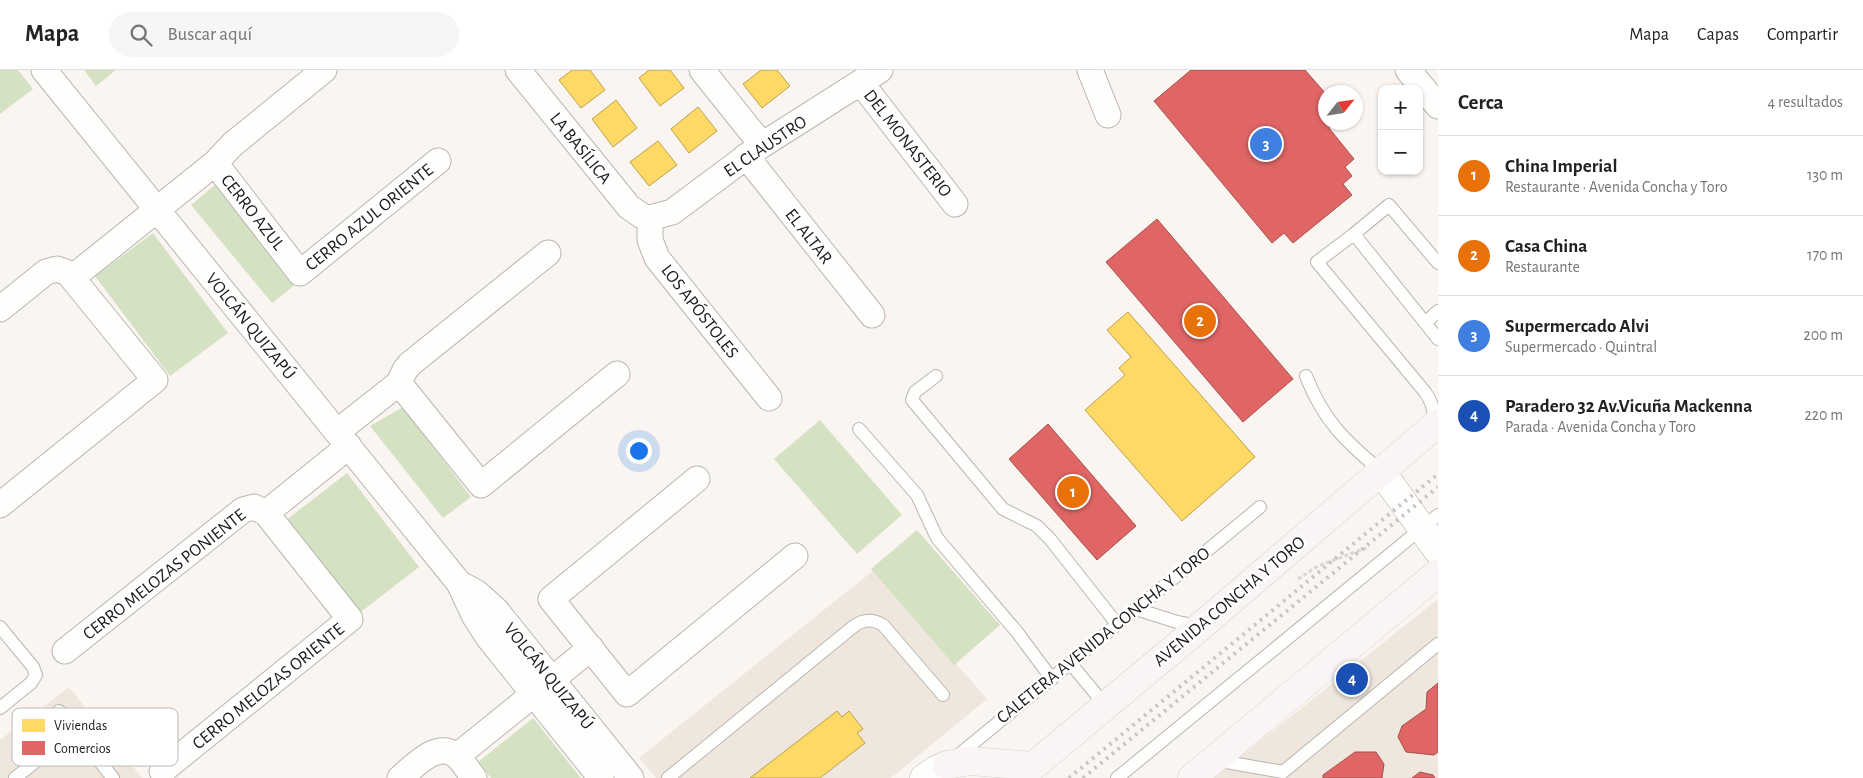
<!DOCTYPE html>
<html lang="es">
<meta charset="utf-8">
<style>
:root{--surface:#fff;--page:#f6f6f6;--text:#222;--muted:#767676;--line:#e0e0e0;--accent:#b45309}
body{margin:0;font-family:"Alegreya Sans",sans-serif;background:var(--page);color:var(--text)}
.controls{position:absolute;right:15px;top:15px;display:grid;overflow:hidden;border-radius:10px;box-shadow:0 1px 4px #0004}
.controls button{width:45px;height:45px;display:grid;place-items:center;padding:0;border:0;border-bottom:1px solid var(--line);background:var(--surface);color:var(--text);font:25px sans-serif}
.compass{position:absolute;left:1318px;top:15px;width:45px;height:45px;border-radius:50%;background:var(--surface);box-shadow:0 1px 4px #0004;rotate:60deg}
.you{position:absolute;left:638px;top:380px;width:18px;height:18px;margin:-12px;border:4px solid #fff;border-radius:50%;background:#1a73e8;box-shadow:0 0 0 8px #1a73e833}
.badge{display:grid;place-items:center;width:32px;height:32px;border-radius:50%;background:var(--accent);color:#fff;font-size:16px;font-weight:700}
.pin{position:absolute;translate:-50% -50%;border:2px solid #fff;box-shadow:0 1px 5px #0006}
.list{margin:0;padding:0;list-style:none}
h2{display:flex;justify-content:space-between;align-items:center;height:65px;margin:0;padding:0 20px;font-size:21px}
h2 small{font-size:16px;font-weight:400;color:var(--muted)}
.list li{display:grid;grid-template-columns:32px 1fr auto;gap:15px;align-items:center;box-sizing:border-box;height:80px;padding:0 20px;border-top:1px solid var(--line)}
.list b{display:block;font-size:19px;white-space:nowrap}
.list p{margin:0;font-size:16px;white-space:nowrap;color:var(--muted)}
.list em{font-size:16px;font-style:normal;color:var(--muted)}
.icon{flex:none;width:28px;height:28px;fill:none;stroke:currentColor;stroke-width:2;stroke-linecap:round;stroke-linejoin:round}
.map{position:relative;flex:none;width:1438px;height:708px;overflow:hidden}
header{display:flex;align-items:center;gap:30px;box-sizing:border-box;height:70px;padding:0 25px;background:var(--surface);border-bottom:1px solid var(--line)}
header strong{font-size:24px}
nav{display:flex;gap:28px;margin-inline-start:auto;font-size:18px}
.search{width:350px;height:45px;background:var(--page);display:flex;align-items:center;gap:12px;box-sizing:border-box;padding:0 18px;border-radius:28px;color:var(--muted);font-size:19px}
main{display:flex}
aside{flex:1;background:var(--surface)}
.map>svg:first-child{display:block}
.built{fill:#efe7dd}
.green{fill:#d4e2c3}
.homes{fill:#ffd966;stroke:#bba04e}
.shops{fill:#e06666;stroke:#a64f4e}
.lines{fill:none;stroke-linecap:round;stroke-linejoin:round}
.service-casing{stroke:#b9b6b2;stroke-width:14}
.minor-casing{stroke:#b9b6b2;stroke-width:27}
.tertiary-casing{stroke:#b9b6b2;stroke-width:29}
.primary-casing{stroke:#d5d2d0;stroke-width:29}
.path{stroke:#d8d7d6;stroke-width:3;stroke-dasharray:4 2.5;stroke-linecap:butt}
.service{stroke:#fefefd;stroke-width:12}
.minor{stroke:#fefefd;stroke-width:25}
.tertiary{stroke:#fefefd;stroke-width:28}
.primary{stroke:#faf5f4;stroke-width:28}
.rail{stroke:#c7c6c5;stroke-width:4;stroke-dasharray:2.5 5;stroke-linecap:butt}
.labels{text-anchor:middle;stroke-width:5;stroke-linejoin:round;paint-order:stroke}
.street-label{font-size:18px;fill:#1d1a17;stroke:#fff}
.key{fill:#fff;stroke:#bbbab9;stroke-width:1}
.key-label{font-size:14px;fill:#1d1a17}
</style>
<header>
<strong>Mapa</strong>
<div class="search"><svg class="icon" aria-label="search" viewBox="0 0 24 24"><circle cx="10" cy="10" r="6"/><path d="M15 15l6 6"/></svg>Buscar aquí</div>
<nav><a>Mapa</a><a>Capas</a><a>Compartir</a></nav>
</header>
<main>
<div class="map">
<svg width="1438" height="708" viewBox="0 0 1438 708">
<rect width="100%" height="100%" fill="#faf5f0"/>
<!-- built -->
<path class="built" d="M 874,500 L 987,629 L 891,708 L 656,708 L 639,688 Z
M 1438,529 L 1438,708 L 1214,708 Z
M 69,617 L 142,708 L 0,708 L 0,670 Z"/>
<!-- green -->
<path class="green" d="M 0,0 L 18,0 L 33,19 L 0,44 Z
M 84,0 L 116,0 L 96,16 Z
M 216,114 L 296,214 L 272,233 L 191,135 Z
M 153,163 L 228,263 L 170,306 L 95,206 Z
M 403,337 L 471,427 L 443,448 L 370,356 Z
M 820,350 L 902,445 L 857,484 L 774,389 Z
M 347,403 L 419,497 L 357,545 L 285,451 Z
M 917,460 L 1000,555 L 954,595 L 871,499 Z
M 533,648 L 581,708 L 491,708 L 478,692 Z"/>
<!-- homes -->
<path class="homes" d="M 572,0 L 590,0 L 605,20 L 581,38 L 559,10 Z
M 649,0 L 670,0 L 684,18 L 660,36 L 639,8 Z
M 761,0 L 777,0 L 790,16 L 762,38 L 743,14 Z
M 616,30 L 637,58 L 613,77 L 592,49 Z
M 698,37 L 717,61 L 689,83 L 671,59 Z
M 658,71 L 677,95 L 649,116 L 630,92 Z
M 1128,242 L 1255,387 L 1182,451 L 1085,340 L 1125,305 L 1119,298 L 1131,287 L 1107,260 Z
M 837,641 L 842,647 L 849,641 L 863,659 L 857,663 L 865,673 L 820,708 L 750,708 Z"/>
<!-- shops -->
<path class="shops" d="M 1191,0 L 1305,0 L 1326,24 L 1326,52 L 1336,52 L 1329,58 L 1354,89 L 1345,97 L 1352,106 L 1343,114 L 1352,125 L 1293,173 L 1284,163 L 1272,173 L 1154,31 Z
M 1157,149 L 1293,309 L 1243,352 L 1106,192 Z
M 1048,354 L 1136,456 L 1097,490 L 1009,389 Z
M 1438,613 L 1438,682 L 1434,685 L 1406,682 L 1398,667 L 1402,656 L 1426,639 L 1427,622 Z
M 1355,682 L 1376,682 L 1384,694 L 1382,708 L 1323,708 L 1323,705 Z
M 1420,702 L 1433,705 L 1435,708 L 1412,708 Z"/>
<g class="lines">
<!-- service casing -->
<g class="service-casing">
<path id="service" d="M 1354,164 L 1389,135 L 1438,193
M 1425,253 L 1438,241
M 936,306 L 915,322 L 912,330 L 1003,439 L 1037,456 L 1050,469 L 1117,554
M 1306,306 C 1323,350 1345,371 1381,401
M 1433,355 C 1435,343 1433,333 1425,322 L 1317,192 L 1354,164 L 1438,269
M 859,359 L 917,425 L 937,468 L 1017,562 L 1052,609
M 1136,539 L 1177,552 L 1198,556
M 0,557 L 33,597 L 36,605 L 31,613 L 0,638
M 1071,594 L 1105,635
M 59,641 L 113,708
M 955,688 L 1260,437
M 1215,690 L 1283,702 L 1438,574
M 15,708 L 75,660
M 668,708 L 854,556 C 864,549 873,549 883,555 L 943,625
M 1117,708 L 1438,445"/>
</g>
<!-- minor casing -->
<g class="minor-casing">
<path id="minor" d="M 44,0 L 459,513 L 474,545 L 488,567 L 601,708
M 518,0 L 629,137 L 642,146 L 650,148 L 672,142 L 762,75 L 880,0
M 702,0 L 762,75
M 1090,0 L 1108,45
M 1408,0 L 1438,36
M 861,13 L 955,134
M 746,86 L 872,245
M 215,93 L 300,203 L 438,91
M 650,148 L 650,170 L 657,188 L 769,328
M 73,207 L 215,93 L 233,74 L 324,0
M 0,239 L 46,202 L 57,199 L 68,203 L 155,310 L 0,435
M 399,313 L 481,415 L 617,304
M 399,313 L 405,300 L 410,294 L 548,183
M 337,362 L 399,313
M 697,409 L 551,529 L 627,624 L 795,486
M 266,443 L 349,376
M 459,513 L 477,523 L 496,540 L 631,708
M 65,581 L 243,440 L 254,437 L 266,443 L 350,549 L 162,701
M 457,686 L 591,578
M 400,708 C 414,697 435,672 454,684 C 462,689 468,701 474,708"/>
</g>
<!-- tertiary casing -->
<g class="tertiary-casing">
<path id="tertiary" d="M 1381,401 L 1438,481
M 924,708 L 936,700 L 947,695"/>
</g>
<!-- primary casing -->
<g class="primary-casing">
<path id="primary" d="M 947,695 L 970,691 L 1033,696
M 1019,708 L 1201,556 L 1438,353
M 1192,708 L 1438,503"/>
</g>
<!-- path -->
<path class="path" d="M 1298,509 L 1318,496 L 1369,477"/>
<!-- service -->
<use href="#service" class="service"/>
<!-- minor -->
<use href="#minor" class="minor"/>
<!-- tertiary -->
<use href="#tertiary" class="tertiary"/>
<!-- primary -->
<use href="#primary" class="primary"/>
<!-- rail -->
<path class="rail" d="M 1069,708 L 1438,404
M 1083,708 L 1438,417"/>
</g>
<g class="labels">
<!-- street labels -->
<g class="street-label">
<text transform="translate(908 73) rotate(52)" y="6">DEL MONASTERIO</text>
<text transform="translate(765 76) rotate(-34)" y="6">EL CLAUSTRO</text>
<text transform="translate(581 78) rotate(51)" y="6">LA BASÍLICA</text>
<text transform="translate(253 142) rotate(52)" y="6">CERRO AZUL</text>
<text transform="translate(369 147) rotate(-39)" y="6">CERRO AZUL ORIENTE</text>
<text transform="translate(809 166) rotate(52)" y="6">EL ALTAR</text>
<text transform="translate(700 241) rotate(52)" y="6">LOS APÓSTOLES</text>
<text transform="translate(251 256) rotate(51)" y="6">VOLCÁN QUIZAPÚ</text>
<text transform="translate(164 504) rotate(-38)" y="6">CERRO MELOZAS PONIENTE</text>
<text transform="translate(1229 531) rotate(-40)" y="6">AVENIDA CONCHA Y TORO</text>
<text transform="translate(1103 565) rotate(-39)" y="6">CALETERA AVENIDA CONCHA Y TORO</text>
<text transform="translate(549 606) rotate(51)" y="6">VOLCÁN QUIZAPÚ</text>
<text transform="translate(268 616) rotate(-39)" y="6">CERRO MELOZAS ORIENTE</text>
</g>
</g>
<!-- legend -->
<rect x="12" y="638" width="166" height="58" rx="8" class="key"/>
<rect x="22" y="649" width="23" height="13" fill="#ffd966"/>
<rect x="22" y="671" width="23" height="14" fill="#e06666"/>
<g class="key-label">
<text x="54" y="660">Viviendas</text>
<text x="54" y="683">Comercios</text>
</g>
</svg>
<div class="controls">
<button>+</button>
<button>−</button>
</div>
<svg class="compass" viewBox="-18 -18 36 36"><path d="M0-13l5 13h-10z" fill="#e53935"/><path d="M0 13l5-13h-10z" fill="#767676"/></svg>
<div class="you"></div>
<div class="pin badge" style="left:1073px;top:422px;background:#e8710a">1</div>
<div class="pin badge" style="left:1200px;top:251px;background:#e8710a">2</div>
<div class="pin badge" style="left:1266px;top:74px;background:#3f7fe0">3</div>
<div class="pin badge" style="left:1352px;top:609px;background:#1a4fb4">4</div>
</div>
<aside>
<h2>Cerca<small>4 resultados</small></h2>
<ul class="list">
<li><span class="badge" style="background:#e8710a">1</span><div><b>China Imperial</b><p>Restaurante · Avenida Concha y Toro</p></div><em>130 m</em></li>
<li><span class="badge" style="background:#e8710a">2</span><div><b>Casa China</b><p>Restaurante</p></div><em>170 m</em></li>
<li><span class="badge" style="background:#3f7fe0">3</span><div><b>Supermercado Alvi</b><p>Supermercado · Quintral</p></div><em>200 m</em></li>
<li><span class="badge" style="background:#1a4fb4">4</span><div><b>Paradero 32 Av.Vicuña Mackenna</b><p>Parada · Avenida Concha y Toro</p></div><em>220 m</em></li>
</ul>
</aside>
</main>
